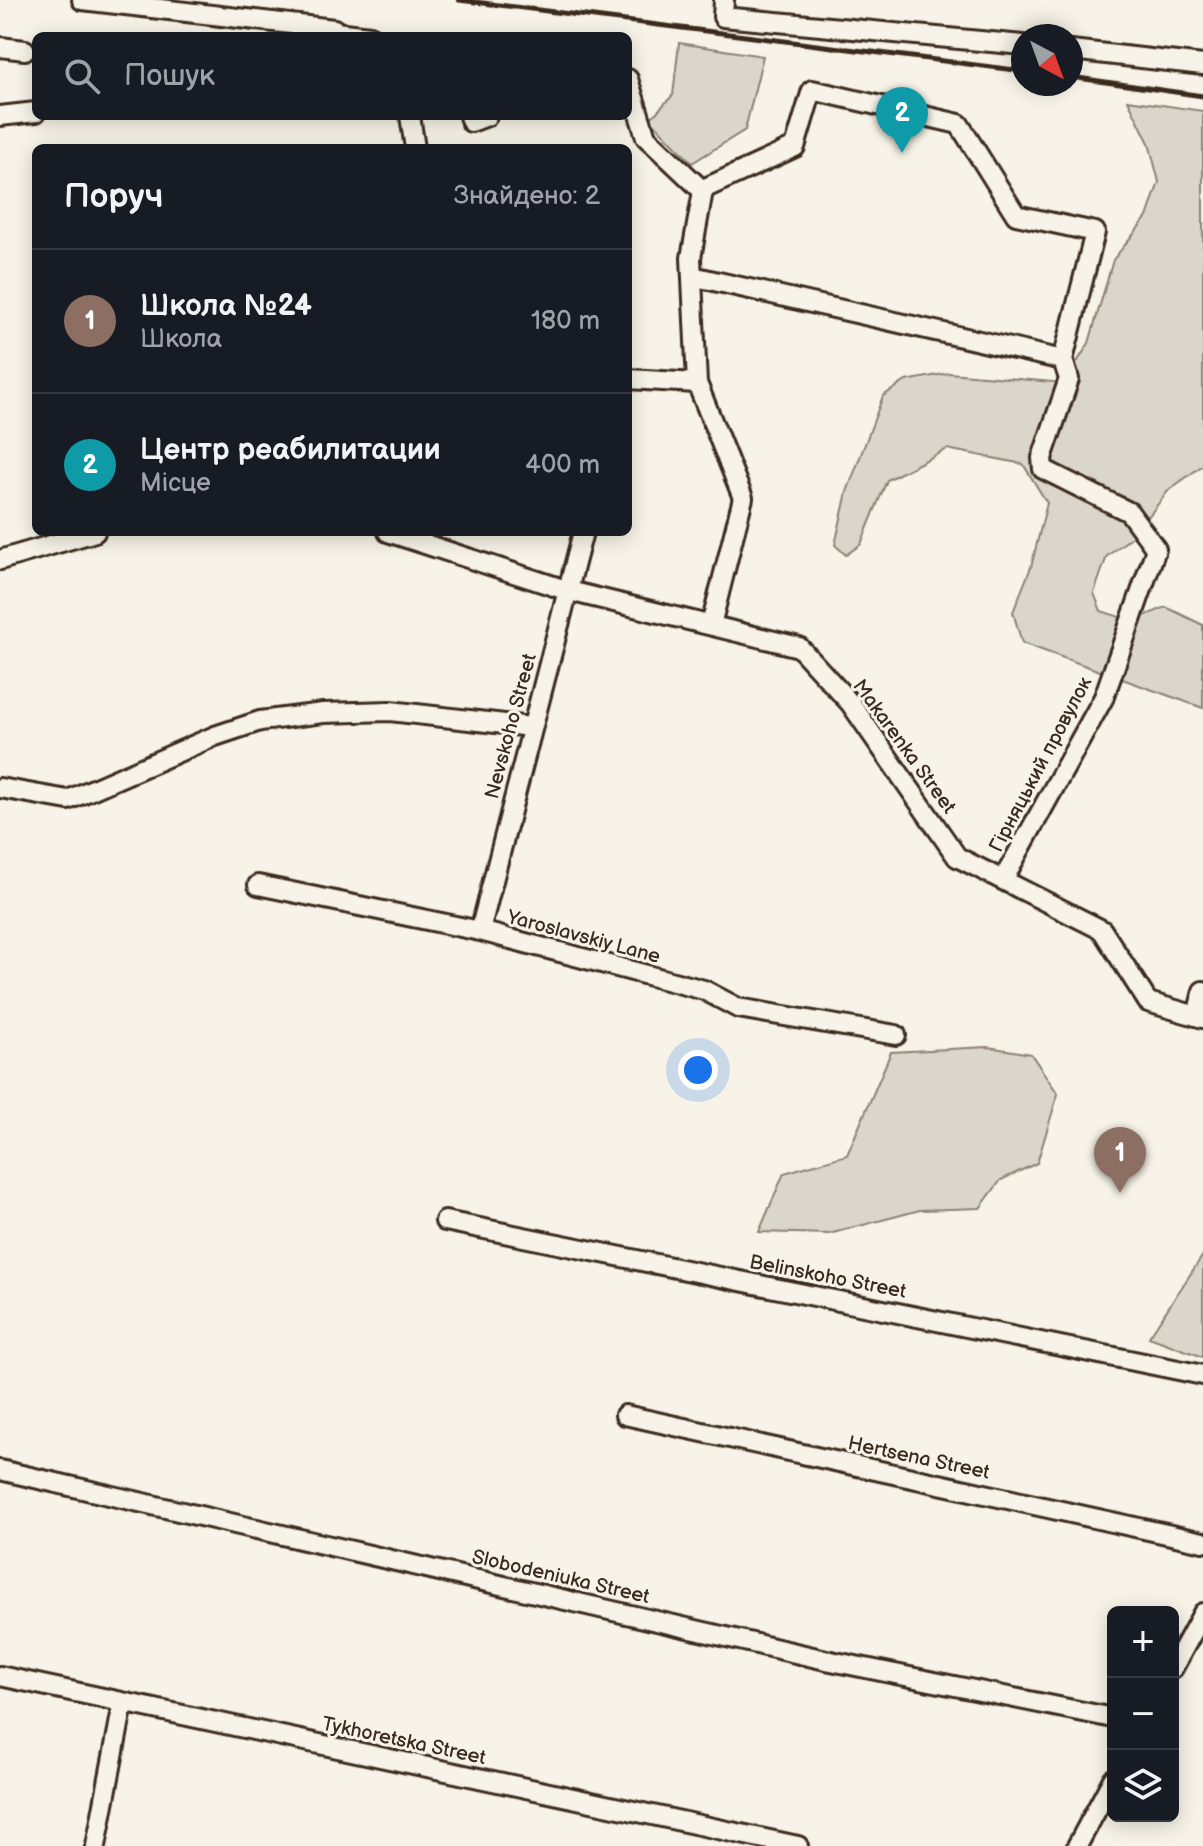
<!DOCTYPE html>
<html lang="uk">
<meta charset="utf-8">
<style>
:root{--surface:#171b24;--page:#242831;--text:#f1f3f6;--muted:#9ea1a6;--line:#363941;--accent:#1a73e8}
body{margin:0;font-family:"Balsamiq Sans",sans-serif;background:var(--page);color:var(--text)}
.controls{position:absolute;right:24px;bottom:24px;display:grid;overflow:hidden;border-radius:12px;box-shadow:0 4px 20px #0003}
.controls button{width:72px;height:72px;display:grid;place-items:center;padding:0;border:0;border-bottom:2px solid var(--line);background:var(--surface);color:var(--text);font:40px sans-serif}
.compass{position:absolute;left:1011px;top:24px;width:72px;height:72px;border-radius:50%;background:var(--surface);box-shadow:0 4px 20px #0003;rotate:139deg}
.you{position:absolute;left:698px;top:1070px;width:28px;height:28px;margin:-20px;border:6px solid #fff;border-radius:50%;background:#1a73e8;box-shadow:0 0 0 12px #1a73e833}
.badge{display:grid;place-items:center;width:52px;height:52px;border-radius:50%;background:var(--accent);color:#fff;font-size:26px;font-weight:700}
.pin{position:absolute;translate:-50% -66px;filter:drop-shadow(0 2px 4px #0008)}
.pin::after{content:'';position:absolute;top:42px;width:28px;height:24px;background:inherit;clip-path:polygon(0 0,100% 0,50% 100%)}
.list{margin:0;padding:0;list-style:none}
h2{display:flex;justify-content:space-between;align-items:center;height:104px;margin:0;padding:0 32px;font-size:34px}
h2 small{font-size:26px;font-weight:400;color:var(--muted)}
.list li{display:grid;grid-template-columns:52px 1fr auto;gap:24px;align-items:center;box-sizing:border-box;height:144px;padding:0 32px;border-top:2px solid var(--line)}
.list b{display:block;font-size:30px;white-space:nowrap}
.list p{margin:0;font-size:26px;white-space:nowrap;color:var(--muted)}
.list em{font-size:26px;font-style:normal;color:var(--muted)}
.icon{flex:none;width:44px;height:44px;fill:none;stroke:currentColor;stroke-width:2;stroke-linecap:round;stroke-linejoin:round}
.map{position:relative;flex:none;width:1203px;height:1846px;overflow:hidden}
.search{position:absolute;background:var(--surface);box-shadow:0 4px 20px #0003;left:32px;top:32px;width:600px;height:88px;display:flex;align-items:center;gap:20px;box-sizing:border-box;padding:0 28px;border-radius:12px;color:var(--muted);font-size:30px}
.panel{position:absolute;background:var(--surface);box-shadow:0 4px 20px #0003;left:32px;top:144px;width:600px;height:392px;border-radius:12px}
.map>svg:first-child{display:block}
.green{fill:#dbd6cb;stroke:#8b8074;stroke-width:2}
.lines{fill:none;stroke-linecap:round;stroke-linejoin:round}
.minor-casing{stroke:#3b2a1e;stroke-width:24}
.minor{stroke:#f7f3e8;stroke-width:18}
.rail{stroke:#3b2a1e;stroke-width:5}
.labels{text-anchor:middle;stroke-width:6;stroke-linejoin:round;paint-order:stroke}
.street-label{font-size:20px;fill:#3b2a1e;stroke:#f7f3e8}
</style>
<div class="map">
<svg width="1203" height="1846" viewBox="0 0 1203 1846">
<rect width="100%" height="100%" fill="#f7f3e8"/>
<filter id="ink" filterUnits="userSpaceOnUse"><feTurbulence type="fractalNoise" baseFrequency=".0125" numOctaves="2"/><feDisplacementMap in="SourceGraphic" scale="16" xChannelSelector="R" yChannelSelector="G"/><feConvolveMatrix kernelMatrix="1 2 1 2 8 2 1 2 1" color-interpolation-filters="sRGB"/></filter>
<g filter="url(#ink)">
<!-- green -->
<path class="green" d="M 679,43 L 763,56 L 745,130 L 692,163 L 650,119 L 673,95 Z
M 1128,100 L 1203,111 L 1203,465 L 1169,490 L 1134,535 L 1107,556 L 1094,593 L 1101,611 L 1132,621 L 1166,607 L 1203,625 L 1203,708 L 1022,643 L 1013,612 L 1031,567 L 1047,503 L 1023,464 L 947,449 L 887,480 L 861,544 L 846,555 L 835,545 L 847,492 L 883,396 L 906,381 L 949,373 L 1064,383 L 1089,343 L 1113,260 L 1147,217 L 1159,182 L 1149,143 Z
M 988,1047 L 1031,1054 L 1058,1094 L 1037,1163 L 1001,1180 L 980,1208 L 920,1210 L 829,1234 L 759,1232 L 784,1173 L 847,1155 L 891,1052 Z
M 1203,1255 L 1203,1357 L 1149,1337 Z"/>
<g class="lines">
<!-- minor casing -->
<g class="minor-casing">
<path id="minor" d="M 82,0 L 334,29
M 724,0 L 723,17 L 1023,45
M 326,31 L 370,36
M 0,47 L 25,50
M 1071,50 L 1203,65
M 628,79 L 646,137 L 703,191 L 691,258 L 697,383 L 743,498 L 711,625
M 0,116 L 36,112
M 410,116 L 415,148
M 469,116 L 471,122 L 487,116
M 692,276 L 1063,360 L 1095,232 L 1016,215 L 959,124 L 812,90 L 795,147 L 701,190
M 628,379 L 697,383
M 388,532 L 569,591 L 799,647 L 851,704 L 957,857 L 1102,930 L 1148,1002 L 1203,1018
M 0,560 L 95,532
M 0,788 L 68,800 L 215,736 L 260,721 L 323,713 L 390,711 L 531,727
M 1003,880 L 1104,697 L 1156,549 L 1129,512 L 1043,469 L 1042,458 L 1069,379 L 1063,360
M 258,885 L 480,931 L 704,990 L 738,1008 L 896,1035
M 480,931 L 583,532
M 1197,1016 L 1203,991
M 445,1221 L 1203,1375
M 625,1415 L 1203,1542
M 0,1470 L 826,1660 L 1113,1718
M 1173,1668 L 1203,1613
M 0,1676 L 798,1846
M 96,1846 L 123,1704
M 1077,1846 L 1113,1779"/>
</g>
<!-- minor -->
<use href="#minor" class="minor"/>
<!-- rail -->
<path class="rail" d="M 459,0 L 1023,71
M 1071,77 L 1203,96"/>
</g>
</g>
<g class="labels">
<!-- street labels -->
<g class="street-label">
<text transform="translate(510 726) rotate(-75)" y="7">Nevskoho Street</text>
<text transform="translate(905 746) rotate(54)" y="7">Makarenka Street</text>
<text transform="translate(1040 764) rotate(-62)" y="7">Гірняцький провулок</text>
<text transform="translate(584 936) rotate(15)" y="7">Yaroslavskiy Lane</text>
<text transform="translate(828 1276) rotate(11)" y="7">Belinskoho Street</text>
<text transform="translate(919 1457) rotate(12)" y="7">Hertsena Street</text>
<text transform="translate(561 1576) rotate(13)" y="7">Slobodeniuka Street</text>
<text transform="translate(404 1740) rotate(12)" y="7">Tykhoretska Street</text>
</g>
</g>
</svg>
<div class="controls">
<button>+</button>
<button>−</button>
<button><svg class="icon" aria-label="layers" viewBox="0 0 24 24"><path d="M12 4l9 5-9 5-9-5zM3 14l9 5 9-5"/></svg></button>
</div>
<svg class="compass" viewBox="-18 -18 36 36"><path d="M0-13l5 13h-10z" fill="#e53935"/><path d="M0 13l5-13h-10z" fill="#9ea1a6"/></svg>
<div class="you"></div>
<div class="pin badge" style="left:1120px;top:1193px;background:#8d6e63">1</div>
<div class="pin badge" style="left:902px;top:153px;background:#0f9aa8">2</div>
<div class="search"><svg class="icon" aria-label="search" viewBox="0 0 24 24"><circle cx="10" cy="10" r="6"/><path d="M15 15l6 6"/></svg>Пошук</div>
<section class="panel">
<h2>Поруч<small>Знайдено: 2</small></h2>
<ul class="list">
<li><span class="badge" style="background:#8d6e63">1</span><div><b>Школа №24</b><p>Школа</p></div><em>180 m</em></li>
<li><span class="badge" style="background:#0f9aa8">2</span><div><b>Центр реабилитации</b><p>Місце</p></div><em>400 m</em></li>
</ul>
</section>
</div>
